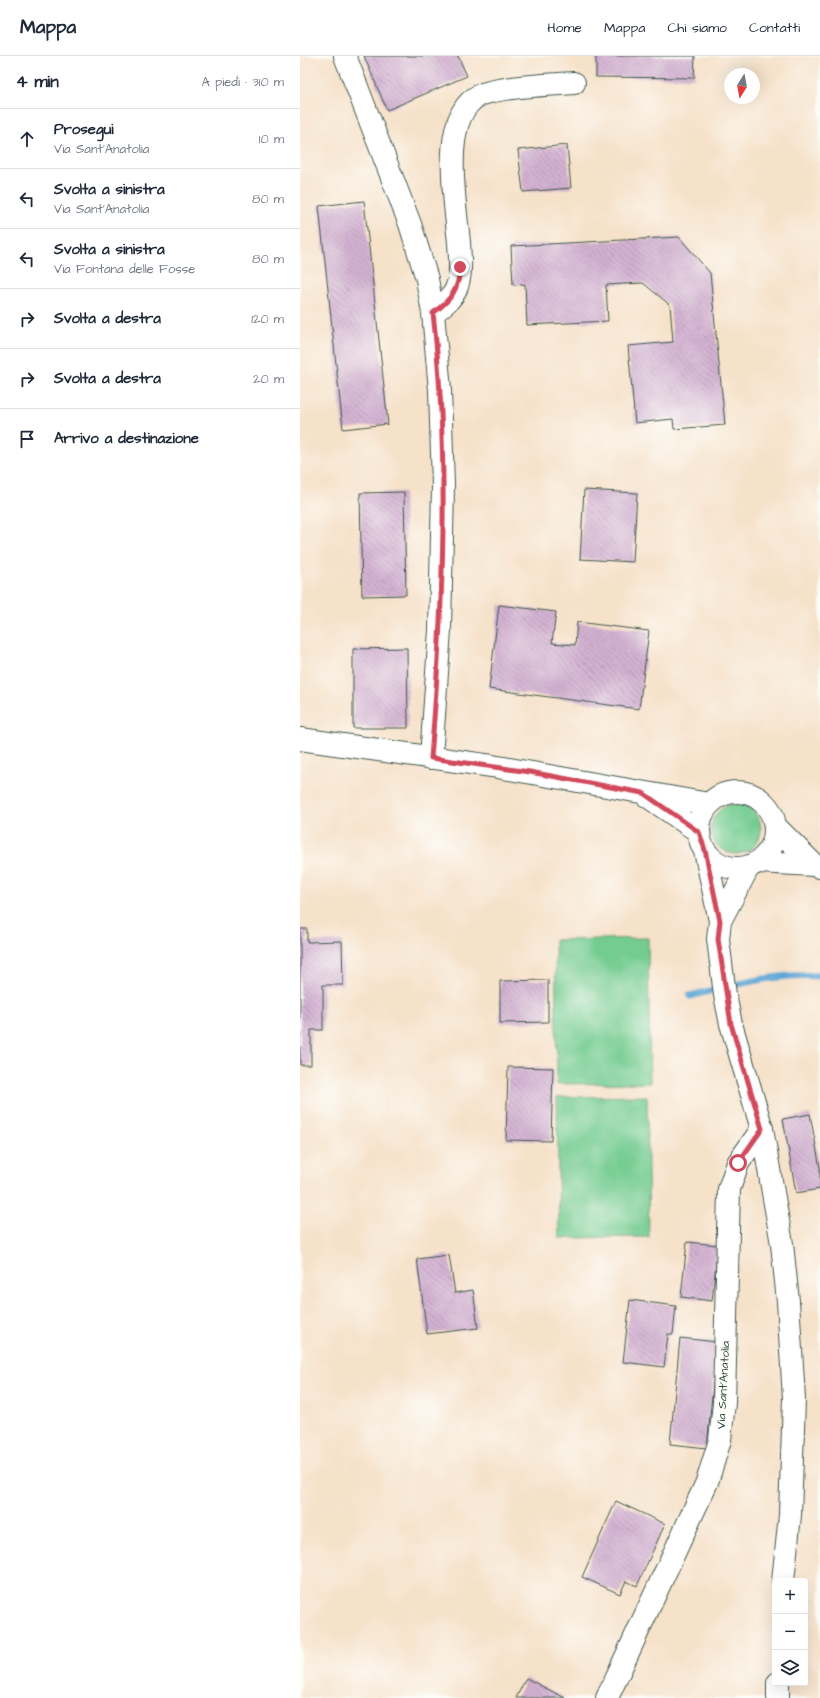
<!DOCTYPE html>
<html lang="it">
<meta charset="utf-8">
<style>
:root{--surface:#fff;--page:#f2f2f3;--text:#1f2937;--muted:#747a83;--line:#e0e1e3}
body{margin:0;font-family:"Architects Daughter",sans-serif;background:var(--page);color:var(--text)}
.controls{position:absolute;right:12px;bottom:12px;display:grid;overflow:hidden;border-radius:4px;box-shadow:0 4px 16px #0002}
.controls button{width:36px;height:36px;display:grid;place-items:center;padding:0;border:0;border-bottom:1px solid var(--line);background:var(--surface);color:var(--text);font:20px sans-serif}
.compass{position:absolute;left:424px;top:12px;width:36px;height:36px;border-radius:50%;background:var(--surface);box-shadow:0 4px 16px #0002;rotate:191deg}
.stop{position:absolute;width:12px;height:12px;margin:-9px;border:3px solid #d1495b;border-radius:50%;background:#fff}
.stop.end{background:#d1495b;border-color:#fff;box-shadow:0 1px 4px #0008}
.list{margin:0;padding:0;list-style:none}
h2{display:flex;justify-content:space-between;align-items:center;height:52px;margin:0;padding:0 16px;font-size:17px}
h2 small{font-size:13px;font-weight:400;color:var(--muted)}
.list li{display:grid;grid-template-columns:26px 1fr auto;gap:12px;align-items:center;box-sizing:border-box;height:60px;padding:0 16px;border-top:1px solid var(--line)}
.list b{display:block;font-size:15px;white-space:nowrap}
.list p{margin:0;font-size:13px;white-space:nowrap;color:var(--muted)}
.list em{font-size:13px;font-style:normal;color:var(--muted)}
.icon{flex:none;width:22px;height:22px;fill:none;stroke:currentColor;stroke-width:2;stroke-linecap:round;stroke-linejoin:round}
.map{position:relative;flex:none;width:520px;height:1642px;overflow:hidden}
header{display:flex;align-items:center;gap:24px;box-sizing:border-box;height:56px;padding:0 20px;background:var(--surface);border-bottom:1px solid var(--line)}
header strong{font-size:19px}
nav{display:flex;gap:22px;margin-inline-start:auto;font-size:14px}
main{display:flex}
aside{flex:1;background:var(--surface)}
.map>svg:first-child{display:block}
.green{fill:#75cc91;stroke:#4a8462}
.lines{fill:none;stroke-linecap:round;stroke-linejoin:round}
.stream{stroke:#60a7d6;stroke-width:7}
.building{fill:url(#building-back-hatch)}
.minor-casing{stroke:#3f564a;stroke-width:24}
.secondary-casing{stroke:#3f564a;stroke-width:24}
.minor{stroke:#fff;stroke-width:22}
.secondary{stroke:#fff;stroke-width:22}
.route{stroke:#d1495b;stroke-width:5}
.labels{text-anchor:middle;stroke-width:3;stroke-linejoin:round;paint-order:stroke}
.street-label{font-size:12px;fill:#1f3d34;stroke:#fdfcf7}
</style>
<header>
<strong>Mappa</strong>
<nav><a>Home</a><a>Mappa</a><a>Chi siamo</a><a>Contatti</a></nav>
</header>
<main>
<aside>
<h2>4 min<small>A piedi · 310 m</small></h2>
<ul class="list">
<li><svg class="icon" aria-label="ahead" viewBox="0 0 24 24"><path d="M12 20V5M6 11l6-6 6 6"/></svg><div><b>Prosegui</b><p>Via Sant'Anatolia</p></div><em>10 m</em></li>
<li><svg class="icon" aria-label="left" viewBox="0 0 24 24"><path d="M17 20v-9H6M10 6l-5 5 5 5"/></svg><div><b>Svolta a sinistra</b><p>Via Sant'Anatolia</p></div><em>80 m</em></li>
<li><svg class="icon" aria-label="left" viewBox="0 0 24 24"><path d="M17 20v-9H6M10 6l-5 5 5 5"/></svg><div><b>Svolta a sinistra</b><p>Via Fontana delle Fosse</p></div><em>80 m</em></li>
<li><svg class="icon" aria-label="right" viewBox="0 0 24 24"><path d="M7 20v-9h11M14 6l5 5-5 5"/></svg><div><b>Svolta a destra</b></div><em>120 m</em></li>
<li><svg class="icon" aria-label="right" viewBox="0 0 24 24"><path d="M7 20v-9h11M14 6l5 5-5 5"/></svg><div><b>Svolta a destra</b></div><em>20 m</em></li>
<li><svg class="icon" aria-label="arrive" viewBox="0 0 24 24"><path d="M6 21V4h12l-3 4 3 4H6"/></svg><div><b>Arrivo a destinazione</b></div></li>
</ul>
</aside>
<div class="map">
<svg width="520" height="1642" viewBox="0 0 520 1642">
<defs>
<pattern id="building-back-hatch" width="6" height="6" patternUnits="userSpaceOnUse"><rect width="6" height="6" fill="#d3b1d2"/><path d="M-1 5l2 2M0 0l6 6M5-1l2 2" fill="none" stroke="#ab91ab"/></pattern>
</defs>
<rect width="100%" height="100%" fill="#fdfcf7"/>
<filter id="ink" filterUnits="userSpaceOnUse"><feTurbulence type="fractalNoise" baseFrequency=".025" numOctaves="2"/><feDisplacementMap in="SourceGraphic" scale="8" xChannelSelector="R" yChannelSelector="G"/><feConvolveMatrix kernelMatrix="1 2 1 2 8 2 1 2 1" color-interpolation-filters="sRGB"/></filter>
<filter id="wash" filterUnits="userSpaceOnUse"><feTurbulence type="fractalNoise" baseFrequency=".012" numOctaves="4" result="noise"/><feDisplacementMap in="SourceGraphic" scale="16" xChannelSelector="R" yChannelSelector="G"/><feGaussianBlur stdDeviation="0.9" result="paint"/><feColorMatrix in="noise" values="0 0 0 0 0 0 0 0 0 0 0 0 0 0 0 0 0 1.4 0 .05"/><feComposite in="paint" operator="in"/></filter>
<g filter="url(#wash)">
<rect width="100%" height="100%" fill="#f6e1c9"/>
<!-- green -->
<path class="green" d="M411 773a25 25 0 1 1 50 0a25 25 0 1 1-50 0Z
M 348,882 L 350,1027 L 257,1028 L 255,884 Z
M 347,1040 L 349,1181 L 259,1182 L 257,1041 Z"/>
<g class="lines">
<!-- stream -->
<path class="stream" d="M 390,940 C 433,929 475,917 520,920"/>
</g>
<g id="blocks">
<!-- building -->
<path class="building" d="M 64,0 L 158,0 L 167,20 L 87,54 Z
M 296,0 L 395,0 L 394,22 L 296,21 Z
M 267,89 L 271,132 L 223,136 L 218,94 Z
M 64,145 L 88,368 L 43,373 L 19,150 Z
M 379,181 L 410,217 L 425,369 L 374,373 L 373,363 L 335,367 L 328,290 L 373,286 L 370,249 L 343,227 L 306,229 L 308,265 L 227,269 L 225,228 L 213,229 L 211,190 Z
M 284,434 L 337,437 L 333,506 L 280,503 Z
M 104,436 L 106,539 L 62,540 L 60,437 Z
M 199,549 L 256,556 L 252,587 L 275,589 L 277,566 L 349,575 L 339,653 L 189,633 Z
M 107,592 L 108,672 L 53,672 L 53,593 Z
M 0,873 L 7,873 L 7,886 L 42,885 L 43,929 L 23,929 L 23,974 L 11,974 L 11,1009 L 0,1009 Z
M 248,924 L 248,966 L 200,967 L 200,925 Z
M 208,1011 L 253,1012 L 251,1085 L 206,1084 Z
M 510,1058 L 520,1112 L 520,1133 L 496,1137 L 483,1063 Z
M 387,1186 L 418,1189 L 412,1245 L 381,1241 Z
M 149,1199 L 155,1237 L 173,1234 L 178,1272 L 127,1278 L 117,1203 Z
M 330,1244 L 376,1250 L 373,1278 L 368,1278 L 364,1311 L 323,1306 Z
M 380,1282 L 417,1286 L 407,1392 L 370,1388 Z
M 316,1445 L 365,1468 L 337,1530 L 326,1525 L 320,1538 L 282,1521 Z
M 226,1622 L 265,1642 L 216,1642 Z"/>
</g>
</g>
<g filter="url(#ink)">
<use href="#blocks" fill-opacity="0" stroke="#3f564a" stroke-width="1"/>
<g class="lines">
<!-- minor casing -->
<g class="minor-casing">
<path id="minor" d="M 45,0 L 110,168 L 127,223 L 133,257 L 140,334 L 143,430 L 140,574 L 131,702
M 133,257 C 142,250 152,243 156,233 C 162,219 160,202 159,187 C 156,149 138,59 180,39 C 200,30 251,29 274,27
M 307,1642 L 407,1426 L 420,1384 L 424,1347 L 429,1133 L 438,1107 L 462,1073"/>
</g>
<!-- secondary casing -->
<g class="secondary-casing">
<path id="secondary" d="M 0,683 L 192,710 L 409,748
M399 774a38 38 0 1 1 76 0a38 38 0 1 1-76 0Z
M 347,740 L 399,776
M 476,771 L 514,809 L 520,811
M 405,795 L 420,865 L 418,883 L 425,939 L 431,968 L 462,1073 L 482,1188 L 488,1245 L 494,1343 L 490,1459 L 483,1525
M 458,806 L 514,809
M 420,865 L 449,810
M 478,1627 L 478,1642"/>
</g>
<!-- minor -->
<use href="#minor" class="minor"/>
<!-- secondary -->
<use href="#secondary" class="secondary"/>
</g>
</g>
<g class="lines" filter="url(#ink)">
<!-- route -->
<path class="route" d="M 160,211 C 159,233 151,244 133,257 C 150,404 143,554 131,702 L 230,716 L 343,737 L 399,776 L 405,794 L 420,865 L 418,883 L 431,968 L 462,1073 L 438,1107"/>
</g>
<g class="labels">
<!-- street labels -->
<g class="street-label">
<text transform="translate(423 1329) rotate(-87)" y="4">Via Sant'Anatolia</text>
</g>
</g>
</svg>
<div class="controls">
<button>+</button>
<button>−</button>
<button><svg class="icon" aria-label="layers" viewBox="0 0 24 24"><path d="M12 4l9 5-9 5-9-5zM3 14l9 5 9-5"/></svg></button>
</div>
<svg class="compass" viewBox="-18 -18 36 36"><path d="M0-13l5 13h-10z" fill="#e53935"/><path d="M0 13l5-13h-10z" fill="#747a83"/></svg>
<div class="stop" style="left:438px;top:1107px"></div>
<div class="stop end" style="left:160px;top:211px"></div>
</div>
</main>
